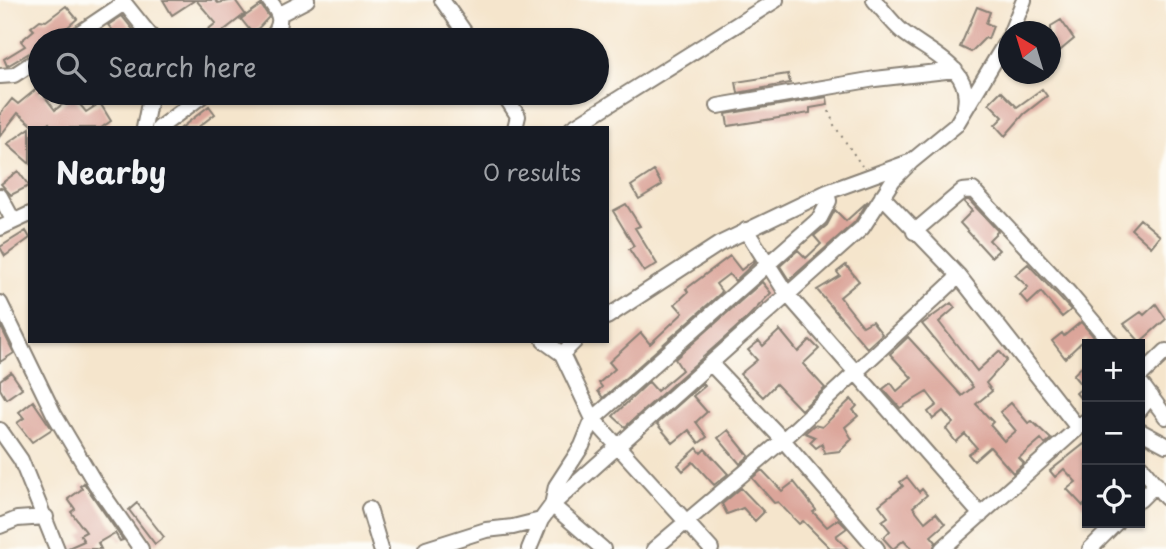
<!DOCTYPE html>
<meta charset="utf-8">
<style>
:root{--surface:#171b24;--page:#242831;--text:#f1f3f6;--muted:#9ea1a6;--line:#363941}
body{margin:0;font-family:"Playpen Sans",sans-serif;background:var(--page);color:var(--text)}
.controls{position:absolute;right:21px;bottom:21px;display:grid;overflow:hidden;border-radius:0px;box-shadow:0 2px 5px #0004}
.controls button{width:63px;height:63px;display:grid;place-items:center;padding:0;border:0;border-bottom:2px solid var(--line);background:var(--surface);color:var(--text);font:35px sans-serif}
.compass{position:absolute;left:998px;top:21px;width:63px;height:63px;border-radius:50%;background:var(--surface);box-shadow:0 2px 5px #0004;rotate:322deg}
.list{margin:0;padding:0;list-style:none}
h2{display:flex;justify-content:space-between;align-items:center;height:91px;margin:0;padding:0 28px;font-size:30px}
h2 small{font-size:23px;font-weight:400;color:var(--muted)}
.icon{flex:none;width:38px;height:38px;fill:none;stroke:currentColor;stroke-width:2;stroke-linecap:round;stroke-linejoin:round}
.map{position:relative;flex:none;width:1166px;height:549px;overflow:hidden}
.search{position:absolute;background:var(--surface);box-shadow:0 2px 5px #0004;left:28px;top:28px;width:581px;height:77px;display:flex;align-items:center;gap:18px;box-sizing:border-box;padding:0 24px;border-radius:38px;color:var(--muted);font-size:26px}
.panel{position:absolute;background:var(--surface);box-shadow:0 2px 5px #0004;left:28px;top:126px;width:581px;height:217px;border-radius:0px}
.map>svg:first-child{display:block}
.building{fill:#dba59a}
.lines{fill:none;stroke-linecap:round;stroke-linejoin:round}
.minor-casing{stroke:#888074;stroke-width:18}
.path{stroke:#888074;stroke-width:2;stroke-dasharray:2 5;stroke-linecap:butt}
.minor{stroke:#fff;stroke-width:14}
</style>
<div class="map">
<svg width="1166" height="549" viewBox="0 0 1166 549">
<rect width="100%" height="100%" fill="#fdfcf7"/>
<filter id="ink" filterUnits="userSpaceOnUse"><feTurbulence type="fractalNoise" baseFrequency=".0143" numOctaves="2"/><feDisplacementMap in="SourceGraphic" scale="14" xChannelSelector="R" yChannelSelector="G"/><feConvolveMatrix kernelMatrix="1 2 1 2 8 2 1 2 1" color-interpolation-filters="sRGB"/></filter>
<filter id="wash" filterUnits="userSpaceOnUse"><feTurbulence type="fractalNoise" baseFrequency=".00686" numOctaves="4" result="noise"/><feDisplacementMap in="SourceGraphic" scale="28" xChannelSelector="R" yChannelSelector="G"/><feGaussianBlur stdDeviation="1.57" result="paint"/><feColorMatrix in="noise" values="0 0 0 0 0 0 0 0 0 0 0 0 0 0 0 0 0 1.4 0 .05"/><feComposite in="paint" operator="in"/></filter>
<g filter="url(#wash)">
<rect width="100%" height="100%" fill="#f5e5cc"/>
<g id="blocks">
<!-- building -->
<path class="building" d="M 163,0 L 195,0 L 172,15 Z
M 196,0 L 215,0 L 218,3 L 235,0 L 245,14 L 222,32 L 228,40 L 195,40 L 216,23 Z
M 261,5 L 269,17 L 253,34 L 241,19 Z
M 66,6 L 77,19 L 53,40 L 40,40 L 36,49 L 7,66 L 4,59 L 25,46 L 21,41 L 34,30 L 31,27 L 40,20 L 46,21 Z
M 977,7 L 990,12 L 986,23 L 993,26 L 988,39 L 985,38 L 971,52 L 960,47 Z
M 122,16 L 139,37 L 135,40 L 121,40 L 108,25 Z
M 1061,20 L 1074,39 L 1056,54 L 1051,47 L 1051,26 Z
M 788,74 L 790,83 L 738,93 L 736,82 Z
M 40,86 L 40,93 L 50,93 L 45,97 L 55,110 L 73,96 L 86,112 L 100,103 L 111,121 L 101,128 L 52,128 L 49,123 L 36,128 L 18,113 L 0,136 L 0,114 L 12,99 L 18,104 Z
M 1042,89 L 1047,96 L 1024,114 L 1005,136 L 995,125 L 1003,117 L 989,103 L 1001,91 L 1017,107 Z
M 827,97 L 828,105 L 810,108 L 810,113 L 728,126 L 726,114 Z
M 209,106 L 215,114 L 197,128 L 181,128 Z
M 30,128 L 30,164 L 7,144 Z
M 18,171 L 29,186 L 11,195 L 1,184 Z
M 654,171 L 662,185 L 639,199 L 631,186 Z
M 966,200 L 969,200 L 998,231 L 989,240 L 999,250 L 991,257 L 960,223 L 972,211 L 964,202 Z
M 868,201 L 855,222 L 789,280 L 780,266 L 798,250 L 806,258 L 821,244 L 814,236 L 827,225 L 835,210 L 846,221 Z
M 626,204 L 640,226 L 635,228 L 657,264 L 644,272 L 629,249 L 634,246 L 613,211 Z
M 1140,219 L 1160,236 L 1151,247 L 1131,229 Z
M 26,231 L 30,238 L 5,256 L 0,247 Z
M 730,256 L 741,270 L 754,260 L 755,262 L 735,281 L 729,274 L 716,284 L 722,292 L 603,398 L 598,391 L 602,387 L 599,383 L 615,369 L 609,362 L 641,333 L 650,344 L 683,313 L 675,304 L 688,292 L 686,289 Z
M 1028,264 L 1071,310 L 1062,317 L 1041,292 L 1028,304 L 1020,295 L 1028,287 L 1015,275 Z
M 846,265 L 859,281 L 840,297 L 863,326 L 872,321 L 882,334 L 867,348 L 817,290 L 840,276 L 837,272 Z
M 762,282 L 771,293 L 747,318 L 625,427 L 613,416 L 649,382 L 657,391 L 682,370 L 675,359 Z
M 951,303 L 955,308 L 939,322 L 977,371 L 999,351 L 1007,360 L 986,383 L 992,391 L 976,404 L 993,422 L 990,425 L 1004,441 L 1016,431 L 1000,412 L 1011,403 L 1028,423 L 1032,421 L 1051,439 L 1045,444 L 1041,439 L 1019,458 L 1024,463 L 1013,473 L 990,447 L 974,461 L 968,454 L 977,448 L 965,434 L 956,442 L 946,429 L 953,423 L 943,411 L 933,419 L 928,412 L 937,405 L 927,392 L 900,408 L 883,389 L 891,383 L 897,391 L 912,378 L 890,354 L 908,337 L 962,396 L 973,387 L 922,324 Z
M 1156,304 L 1166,319 L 1140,342 L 1124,324 L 1141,312 L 1144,315 Z
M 1081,322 L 1100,344 L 1091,344 L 1086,338 L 1065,358 L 1052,341 L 1062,333 L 1064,336 Z
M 0,325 L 14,353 L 0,362 Z
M 780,330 L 798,352 L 810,340 L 819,349 L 803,364 L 825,388 L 801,410 L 776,384 L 763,397 L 740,374 L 757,360 L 748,350 L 759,341 L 763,346 Z
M 1087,362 L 1087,406 L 1076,393 L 1083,387 L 1073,375 Z
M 11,372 L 22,388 L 6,399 L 0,389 L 0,380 Z
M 703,383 L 705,386 L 693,396 L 707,412 L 696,422 L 707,437 L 699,443 L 689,430 L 673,443 L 657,424 Z
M 851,399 L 857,406 L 853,410 L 858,416 L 845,427 L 852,439 L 840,451 L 824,453 L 822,444 L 816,448 L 810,442 L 815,437 L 805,433 L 814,425 L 822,427 Z
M 33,401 L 52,429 L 32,442 L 17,423 L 24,418 L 19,412 Z
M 728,430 L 749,456 L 740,464 L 718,438 Z
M 1084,444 L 1087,448 L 1087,502 L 1083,506 L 1067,489 L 1076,482 L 1064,469 L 1055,477 L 1050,471 Z
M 697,448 L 701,453 L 705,449 L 728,474 L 714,485 L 693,462 L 683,471 L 678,465 Z
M 762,470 L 782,491 L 794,482 L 816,510 L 813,512 L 827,527 L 838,519 L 847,528 L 836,536 L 848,549 L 831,549 L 803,521 L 799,524 L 778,502 L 774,503 L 752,478 Z
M 907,477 L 919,492 L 922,489 L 927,495 L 913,507 L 925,522 L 936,513 L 945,524 L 931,536 L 936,542 L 933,549 L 912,549 L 904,540 L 893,549 L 883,538 L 890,531 L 882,521 L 888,517 L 879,505 L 903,486 L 900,482 Z
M 84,483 L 87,488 L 123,540 L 120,541 L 115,533 L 98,543 L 101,549 L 66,549 L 84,541 L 80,535 L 86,532 L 71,512 L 75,509 L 68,499 L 82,489 L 80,486 Z
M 741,488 L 764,512 L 755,521 L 743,508 L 727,514 L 722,504 Z
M 137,503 L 164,537 L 155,544 L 129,510 Z"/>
</g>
</g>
<g filter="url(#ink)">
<use href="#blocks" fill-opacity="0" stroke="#888074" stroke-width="2"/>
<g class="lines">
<!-- minor casing -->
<g class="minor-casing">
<path id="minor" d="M 122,0 L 154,40
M 269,0 C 282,16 283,23 270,40
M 442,0 L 470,40
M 874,0 C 883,10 892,23 903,32 C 929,53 972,67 965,106
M 280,14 L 307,0
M 1011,32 L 1024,0
M 69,40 L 124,3
M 0,76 L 14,75 L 40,58
M 503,93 L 518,116 L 515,128
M 718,106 L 875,79 L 955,70
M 144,128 L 151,93
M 159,128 L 206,93
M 572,128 L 776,0
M 0,196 L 13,220
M 882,196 L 959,276 L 1078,428
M 0,228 L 30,214
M 746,230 L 787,294 L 981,515
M 914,232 L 962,191 L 973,190 L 1069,293 L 1112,344
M 0,303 L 54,414 L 95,483 L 141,549
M 607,317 L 719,244 L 827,192 L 912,161 L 956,125 L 1009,37
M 544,341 L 562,354 L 593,419 L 582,446 L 556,486 L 552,505 L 603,549
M 562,354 L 575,341
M 711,364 L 783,440 L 877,549
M 1140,376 L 1166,351
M 1140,382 L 1166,417
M 1140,410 L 1151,396
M 0,430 L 21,460 L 57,549
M 1140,431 L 1166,445
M 1140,465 L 1166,498
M 1140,500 L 1156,484
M 369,509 L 381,549
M 0,526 L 17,519 L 46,517
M 426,549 L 486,530 L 513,527 L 541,520
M 529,549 L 541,520 L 552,505 L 862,228 L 893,180 L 912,161
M 654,549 L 783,440 L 959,276
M 711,549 L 593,419 L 820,218 L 829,201 L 827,192
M 942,549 L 1087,420
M 1090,549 L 1116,523"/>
</g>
<!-- path -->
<path class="path" d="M 829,111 L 834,125 L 862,166"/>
<!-- minor -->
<use href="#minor" class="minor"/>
</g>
</g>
</svg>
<div class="controls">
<button>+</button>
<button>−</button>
<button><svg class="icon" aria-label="locate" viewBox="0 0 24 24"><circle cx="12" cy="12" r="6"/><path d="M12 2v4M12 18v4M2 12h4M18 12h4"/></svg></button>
</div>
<svg class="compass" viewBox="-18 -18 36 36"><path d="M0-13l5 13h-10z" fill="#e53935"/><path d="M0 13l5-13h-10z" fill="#9ea1a6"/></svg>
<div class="search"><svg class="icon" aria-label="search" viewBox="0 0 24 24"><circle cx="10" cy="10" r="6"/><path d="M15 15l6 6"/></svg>Search here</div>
<section class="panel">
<h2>Nearby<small>0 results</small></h2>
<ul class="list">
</ul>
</section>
</div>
